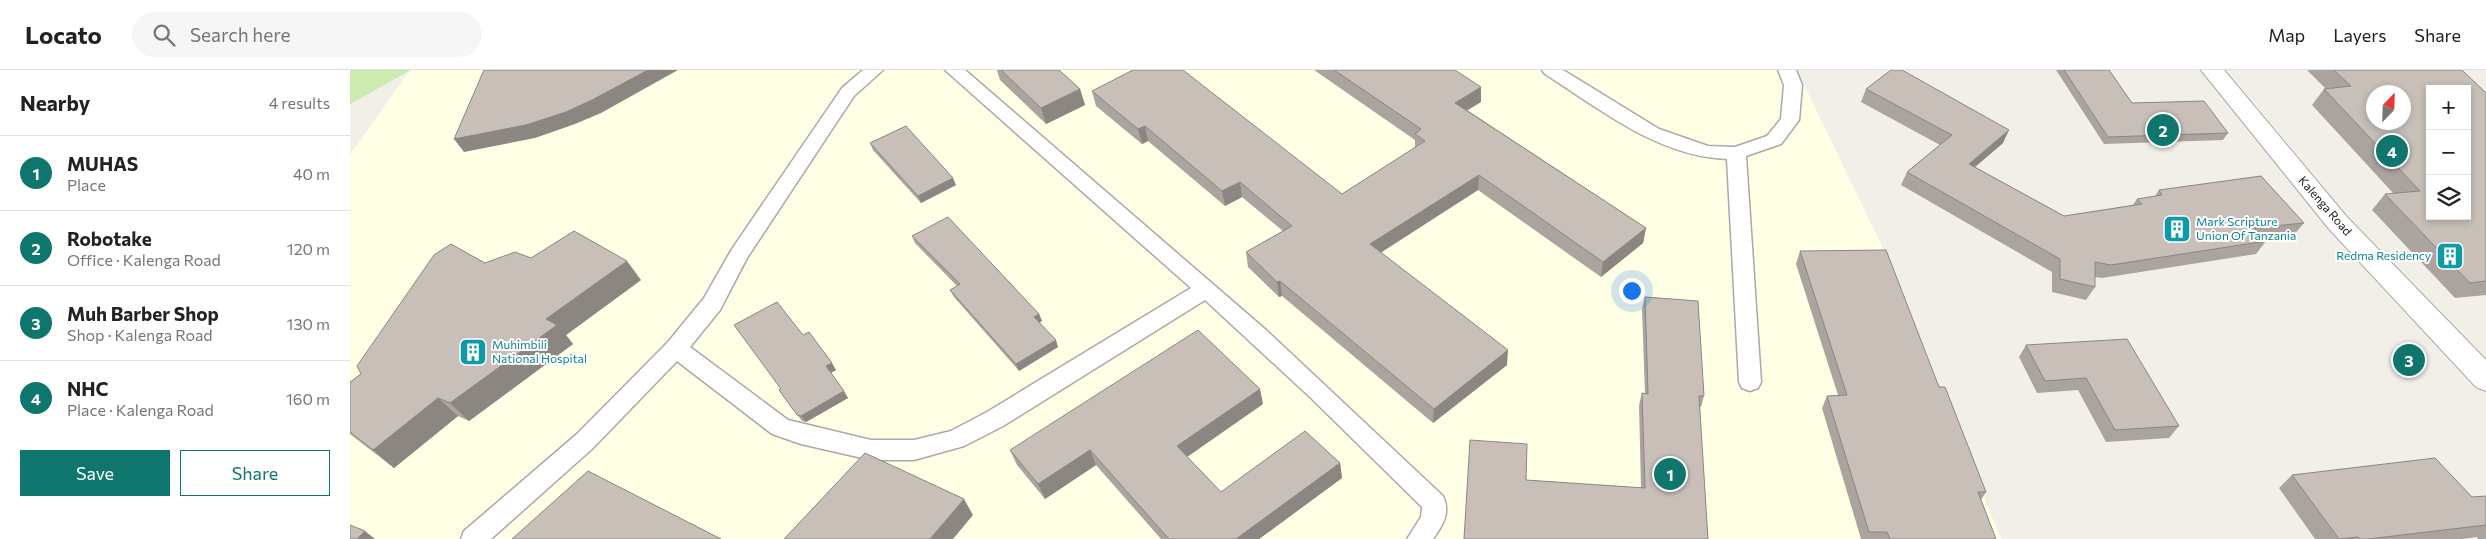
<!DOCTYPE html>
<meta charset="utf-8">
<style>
:root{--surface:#fff;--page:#f6f6f6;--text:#222;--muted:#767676;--line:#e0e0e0;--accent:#0f766e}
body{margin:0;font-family:Commissioner,sans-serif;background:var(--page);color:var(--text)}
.controls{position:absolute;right:15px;top:15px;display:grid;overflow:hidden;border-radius:0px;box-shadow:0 2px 8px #0003}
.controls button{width:45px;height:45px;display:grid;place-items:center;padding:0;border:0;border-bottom:1px solid var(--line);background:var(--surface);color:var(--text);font:25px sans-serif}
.compass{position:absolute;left:2016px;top:15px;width:45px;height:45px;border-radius:50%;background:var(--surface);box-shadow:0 2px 8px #0003;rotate:23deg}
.you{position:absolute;left:1281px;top:220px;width:18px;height:18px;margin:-12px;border:4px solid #fff;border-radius:50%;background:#1a73e8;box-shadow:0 0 0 8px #1a73e833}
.badge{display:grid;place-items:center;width:32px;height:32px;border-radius:50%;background:var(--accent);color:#fff;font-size:16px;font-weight:700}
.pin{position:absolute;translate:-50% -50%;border:2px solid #fff;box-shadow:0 1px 5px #0006}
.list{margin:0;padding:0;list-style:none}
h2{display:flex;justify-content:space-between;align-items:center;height:65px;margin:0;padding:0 20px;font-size:21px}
h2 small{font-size:16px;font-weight:400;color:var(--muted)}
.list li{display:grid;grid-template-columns:32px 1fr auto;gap:15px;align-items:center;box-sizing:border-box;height:75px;padding:0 20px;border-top:1px solid var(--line)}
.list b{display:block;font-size:19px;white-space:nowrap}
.list p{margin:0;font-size:16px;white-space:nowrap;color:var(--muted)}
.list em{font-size:16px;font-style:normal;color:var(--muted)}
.actions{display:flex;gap:10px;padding:15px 20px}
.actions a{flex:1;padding:11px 0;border:1px solid var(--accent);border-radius:0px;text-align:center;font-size:18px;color:var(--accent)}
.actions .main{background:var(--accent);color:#fff}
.icon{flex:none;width:28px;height:28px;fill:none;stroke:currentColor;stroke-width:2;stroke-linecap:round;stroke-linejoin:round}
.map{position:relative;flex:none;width:2136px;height:469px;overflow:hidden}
header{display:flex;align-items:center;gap:30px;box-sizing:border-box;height:70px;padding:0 25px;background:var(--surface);border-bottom:1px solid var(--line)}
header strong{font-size:24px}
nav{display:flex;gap:28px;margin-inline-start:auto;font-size:18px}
.search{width:350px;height:45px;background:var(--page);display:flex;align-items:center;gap:12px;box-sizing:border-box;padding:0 18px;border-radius:28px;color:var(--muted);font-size:19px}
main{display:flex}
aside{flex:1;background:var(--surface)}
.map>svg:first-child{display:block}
.education{fill:#ffffe5}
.grass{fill:#cdebb0}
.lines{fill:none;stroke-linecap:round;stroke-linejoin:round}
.lane-casing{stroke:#a9a9a9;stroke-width:3}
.street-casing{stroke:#a9a9a9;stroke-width:2}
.lane{fill:#fff;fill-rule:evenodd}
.street{fill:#fff;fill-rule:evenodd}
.wall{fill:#aba49e}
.shaded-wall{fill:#8b8681}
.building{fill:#c7bfb8;stroke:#8b8681;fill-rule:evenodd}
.labels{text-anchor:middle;stroke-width:4;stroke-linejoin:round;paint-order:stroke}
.street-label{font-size:12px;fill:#222;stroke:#fff}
.culture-label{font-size:12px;fill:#0d838f;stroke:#fff;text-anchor:start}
</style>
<header>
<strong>Locato</strong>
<div class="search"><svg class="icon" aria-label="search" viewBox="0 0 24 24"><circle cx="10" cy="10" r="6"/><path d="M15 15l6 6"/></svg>Search here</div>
<nav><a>Map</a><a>Layers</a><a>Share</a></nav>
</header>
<main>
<aside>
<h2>Nearby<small>4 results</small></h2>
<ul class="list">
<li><span class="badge">1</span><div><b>MUHAS</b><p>Place</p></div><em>40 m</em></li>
<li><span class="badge">2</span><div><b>Robotake</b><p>Office · Kalenga Road</p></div><em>120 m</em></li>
<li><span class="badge">3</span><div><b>Muh Barber Shop</b><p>Shop · Kalenga Road</p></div><em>130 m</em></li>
<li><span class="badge">4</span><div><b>NHC</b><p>Place · Kalenga Road</p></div><em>160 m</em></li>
</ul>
<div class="actions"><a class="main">Save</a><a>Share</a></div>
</aside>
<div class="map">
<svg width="2136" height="469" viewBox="0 0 2136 469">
<rect width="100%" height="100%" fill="#f2efe9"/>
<!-- education -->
<path class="education" d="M 60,0 L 1447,0 L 1531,174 L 1651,469 L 0,469 L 0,85 Z"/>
<!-- grass -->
<path class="grass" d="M 0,0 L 61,0 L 0,34 Z"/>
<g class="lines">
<!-- lane casing -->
<g class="lane-casing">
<path id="lane" d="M 513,0 L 533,0 L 504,26 L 397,188 L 370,240 L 340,277 L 438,350 L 521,370 L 564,370 L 601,361 L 637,342 L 841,218 L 595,0 L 615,0 L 916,260 L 1093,426 C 1101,442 1093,455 1083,469 L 1057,469 L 1071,447 L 1072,437 L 960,327 L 855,230 L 653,356 L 614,376 L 564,390 L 521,390 L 451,374 L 422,364 L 327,291 L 243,378 L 141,469 L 111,469 L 114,461 L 227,364 L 318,272 L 354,228 L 382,179 L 492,18 Z
M 1192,0 L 1213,0 L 1309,59 L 1358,76 L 1385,77 L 1417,66 L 1431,49 L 1434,15 L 1428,0 L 1446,0 L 1452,15 L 1449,50 L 1431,74 L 1396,86 L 1411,312 L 1408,318 L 1400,321 L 1392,318 L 1389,312 L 1377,89 C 1309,87 1250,39 1195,4 Z"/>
</g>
<!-- street casing -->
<g class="street-casing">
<path id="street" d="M 1851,0 L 1874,0 L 1997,147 L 2136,290 L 2136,321 L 2126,317 L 1979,159 Z"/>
</g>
<!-- lane -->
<use href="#lane" class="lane"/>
<!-- street -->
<use href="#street" class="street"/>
</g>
<!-- wall -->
<path class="wall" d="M 647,0 L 709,0 L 730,19 L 735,35 L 696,54 L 650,10 Z
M 964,0 L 1105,0 L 1131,32 L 1117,40 L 1296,158 L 1293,173 L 1251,207 L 1128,120 L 1031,182 L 1157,295 L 1083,353 L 932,226 L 929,227 L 898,197 L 896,182 L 933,161 L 892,127 L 875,136 L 798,71 L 792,74 L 746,36 L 742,21 L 992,124 L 1065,78 L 1065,70 Z
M 1706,0 L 1759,0 L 1782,33 L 1878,63 L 1873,70 L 1754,74 Z
M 1957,0 L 2112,0 L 2136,23 L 2136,225 L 2105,228 L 2022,140 L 2035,124 L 2044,124 L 1962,35 L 1974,19 L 1976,19 Z
M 1516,19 L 1653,73 L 1625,97 L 1714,146 L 1783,135 L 1787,129 L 1805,126 L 1809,120 L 1954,153 L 1943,166 L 1914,169 L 1916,171 L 1906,184 L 1752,208 L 1745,207 L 1745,217 L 1736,230 L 1702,222 L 1702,202 L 1551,115 L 1557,102 L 1590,75 L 1511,32 Z
M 520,73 L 606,115 L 571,133 L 523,80 Z
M 562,166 L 689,244 L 692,251 L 689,253 L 708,277 L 669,301 L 604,227 L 600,220 L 607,216 L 565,173 Z
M 1450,181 L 1589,317 L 1636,422 L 1631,430 L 1646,469 L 1511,469 L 1472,338 L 1477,326 L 1488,325 L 1446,194 Z
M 181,188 L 291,210 L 216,265 L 223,274 L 119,351 L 108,346 L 44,398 L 0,364 L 0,312 L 11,304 L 135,193 Z
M 1295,227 L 1354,326 L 1351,337 L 1349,337 L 1358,469 L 1176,410 L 1291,418 L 1289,335 L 1292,323 L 1295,324 L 1292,239 Z
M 453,265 L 486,300 L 481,303 L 498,328 L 456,352 L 452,351 L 429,320 L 431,319 Z
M 1676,275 L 1829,356 L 1819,368 L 1756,372 L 1728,320 L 1687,323 L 1669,287 Z
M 913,334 L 837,387 L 871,422 L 990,393 L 992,408 L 909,469 L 811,469 L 746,395 L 695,429 L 667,395 L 660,380 Z
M 1942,405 L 2122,427 L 2136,426 L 2136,469 L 2128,469 L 2127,467 L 2112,469 L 1965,469 L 1929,418 Z"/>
<!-- shaded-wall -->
<path class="shaded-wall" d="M 298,0 L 328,0 L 251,43 L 225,54 L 185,68 L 114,82 L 104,69 Z
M 1131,17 L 1131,32 L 1105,48 L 1105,33 Z
M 730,19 L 735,35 L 696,54 L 691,38 Z
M 795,56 L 798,71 L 792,74 L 788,59 Z
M 1659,60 L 1653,73 L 1613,107 L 1619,94 Z
M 1129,105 L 1128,120 L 1021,189 L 1020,174 Z
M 603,108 L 606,115 L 571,133 L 568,126 Z
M 890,112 L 892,127 L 875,136 L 872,121 Z
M 1296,158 L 1293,173 L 1251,207 L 1253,192 Z
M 277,191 L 291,210 L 216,265 L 223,274 L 119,351 L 100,333 L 196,249 Z
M 930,211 L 932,226 L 929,227 L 927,212 Z
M 689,244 L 692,251 L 687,254 L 684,247 Z
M 706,270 L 708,277 L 669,301 L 666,294 Z
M 1158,280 L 1157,295 L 1083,353 L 1084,339 Z
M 482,293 L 486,300 L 480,303 L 476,296 Z
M 910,319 L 913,334 L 831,391 L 827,376 Z
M 494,321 L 498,328 L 456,352 L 451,346 Z
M 88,328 L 108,346 L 44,398 L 23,380 Z
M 740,380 L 746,395 L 695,429 L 688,414 Z
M 990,393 L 992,408 L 909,469 L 886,469 Z
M 614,429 L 623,445 L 603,469 L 580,469 Z
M 15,461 L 25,469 L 7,469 Z"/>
<!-- building -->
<path class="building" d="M 134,0 L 298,0 L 242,30 L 216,42 L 176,55 L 104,69 Z
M 651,0 L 709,0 L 730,19 L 691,38 Z
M 783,0 L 833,0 L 992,124 L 1075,71 L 1065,64 L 1071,59 L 984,0 L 1105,0 L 1131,17 L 1105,33 L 1296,158 L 1253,192 L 1129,105 L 1020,174 L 1158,280 L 1084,339 L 930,211 L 927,212 L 896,182 L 942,156 L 890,112 L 872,121 L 795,56 L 788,59 L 742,21 Z
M 1541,0 L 1552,0 L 1659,60 L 1619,94 L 1714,146 L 1792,134 L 1787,129 L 1812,125 L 1809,120 L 1911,106 L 1954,153 L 1904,158 L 1916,171 L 1761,195 L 1745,192 L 1745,217 L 1710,209 L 1710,189 L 1557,102 L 1602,65 L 1516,19 Z
M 1714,0 L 1759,0 L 1782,33 L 1854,31 L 1878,63 L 1758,67 Z
M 1984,0 L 2112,0 L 2136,23 L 2136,211 L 2120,213 L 2035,124 L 2070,121 L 1974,19 L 2001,16 ZM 2080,19 L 2117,19 L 2117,146 L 2080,146 ZM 2024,22 L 2054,22 L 2054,52 L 2024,52 Z
M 556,56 L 603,108 L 568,126 L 520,73 Z
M 598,147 L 689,244 L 684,247 L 706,270 L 666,294 L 600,220 L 610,214 L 562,166 Z
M 224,161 L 277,191 L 196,249 L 207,255 L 100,333 L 88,328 L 23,380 L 0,362 L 0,312 L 11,304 L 7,296 L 84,185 L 101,174 L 135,193 L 165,182 L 181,188 Z
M 1536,180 L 1589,317 L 1595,317 L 1636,422 L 1628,422 L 1646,469 L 1540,469 L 1537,462 L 1519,462 L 1477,326 L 1497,325 L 1450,181 Z
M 1295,227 L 1348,231 L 1354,326 L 1349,326 L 1358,469 L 1114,469 L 1120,370 L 1177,374 L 1176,410 L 1295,418 L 1292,323 L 1298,324 Z
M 427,232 L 453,265 L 459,262 L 482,293 L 476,296 L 494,321 L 451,346 L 447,345 L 429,320 L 431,319 L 384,255 Z
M 848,260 L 910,319 L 827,376 L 871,422 L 955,361 L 990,393 L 886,469 L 819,469 L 740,380 L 688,414 L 660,380 Z
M 1777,269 L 1829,356 L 1765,360 L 1736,308 L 1695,311 L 1676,275 Z
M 515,383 L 614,429 L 580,469 L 434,469 Z
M 2085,388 L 2122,427 L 2136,426 L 2136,455 L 2018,469 L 2010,469 L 2008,467 L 1989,469 L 1942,405 Z
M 238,401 L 371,469 L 162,469 Z
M 0,455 L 15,461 L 7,469 L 0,469 Z"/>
<!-- icons -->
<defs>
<g id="building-square" transform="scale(1.4375)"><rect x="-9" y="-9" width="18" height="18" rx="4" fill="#0f9aa8" stroke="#fff"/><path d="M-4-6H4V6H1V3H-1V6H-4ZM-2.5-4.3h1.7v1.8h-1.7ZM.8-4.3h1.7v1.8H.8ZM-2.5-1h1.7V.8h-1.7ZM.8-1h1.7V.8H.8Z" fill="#fff"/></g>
</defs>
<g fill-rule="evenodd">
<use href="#building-square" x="1827" y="159"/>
<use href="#building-square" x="2100" y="186"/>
<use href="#building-square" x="123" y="282"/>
</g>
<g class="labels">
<!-- street labels -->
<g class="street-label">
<text transform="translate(1975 136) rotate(49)" y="4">Kalenga Road</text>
</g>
<!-- culture labels -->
<g class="culture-label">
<text x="1846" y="156">Mark Scripture<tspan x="1846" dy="14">Union Of Tanzania</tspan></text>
<text x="2081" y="190" text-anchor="end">Redma Residency</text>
<text x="142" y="279">Muhimbili<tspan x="142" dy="14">National Hospital</tspan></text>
</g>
</g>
</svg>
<div class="controls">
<button>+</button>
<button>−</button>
<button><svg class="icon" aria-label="layers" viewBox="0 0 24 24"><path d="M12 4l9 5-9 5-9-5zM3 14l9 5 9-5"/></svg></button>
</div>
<svg class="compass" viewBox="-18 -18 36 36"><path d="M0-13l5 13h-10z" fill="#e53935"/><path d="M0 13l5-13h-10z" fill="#767676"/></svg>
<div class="you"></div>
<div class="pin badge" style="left:1320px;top:404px">1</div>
<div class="pin badge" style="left:1813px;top:60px">2</div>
<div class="pin badge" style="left:2059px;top:290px">3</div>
<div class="pin badge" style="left:2042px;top:81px">4</div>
</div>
</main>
